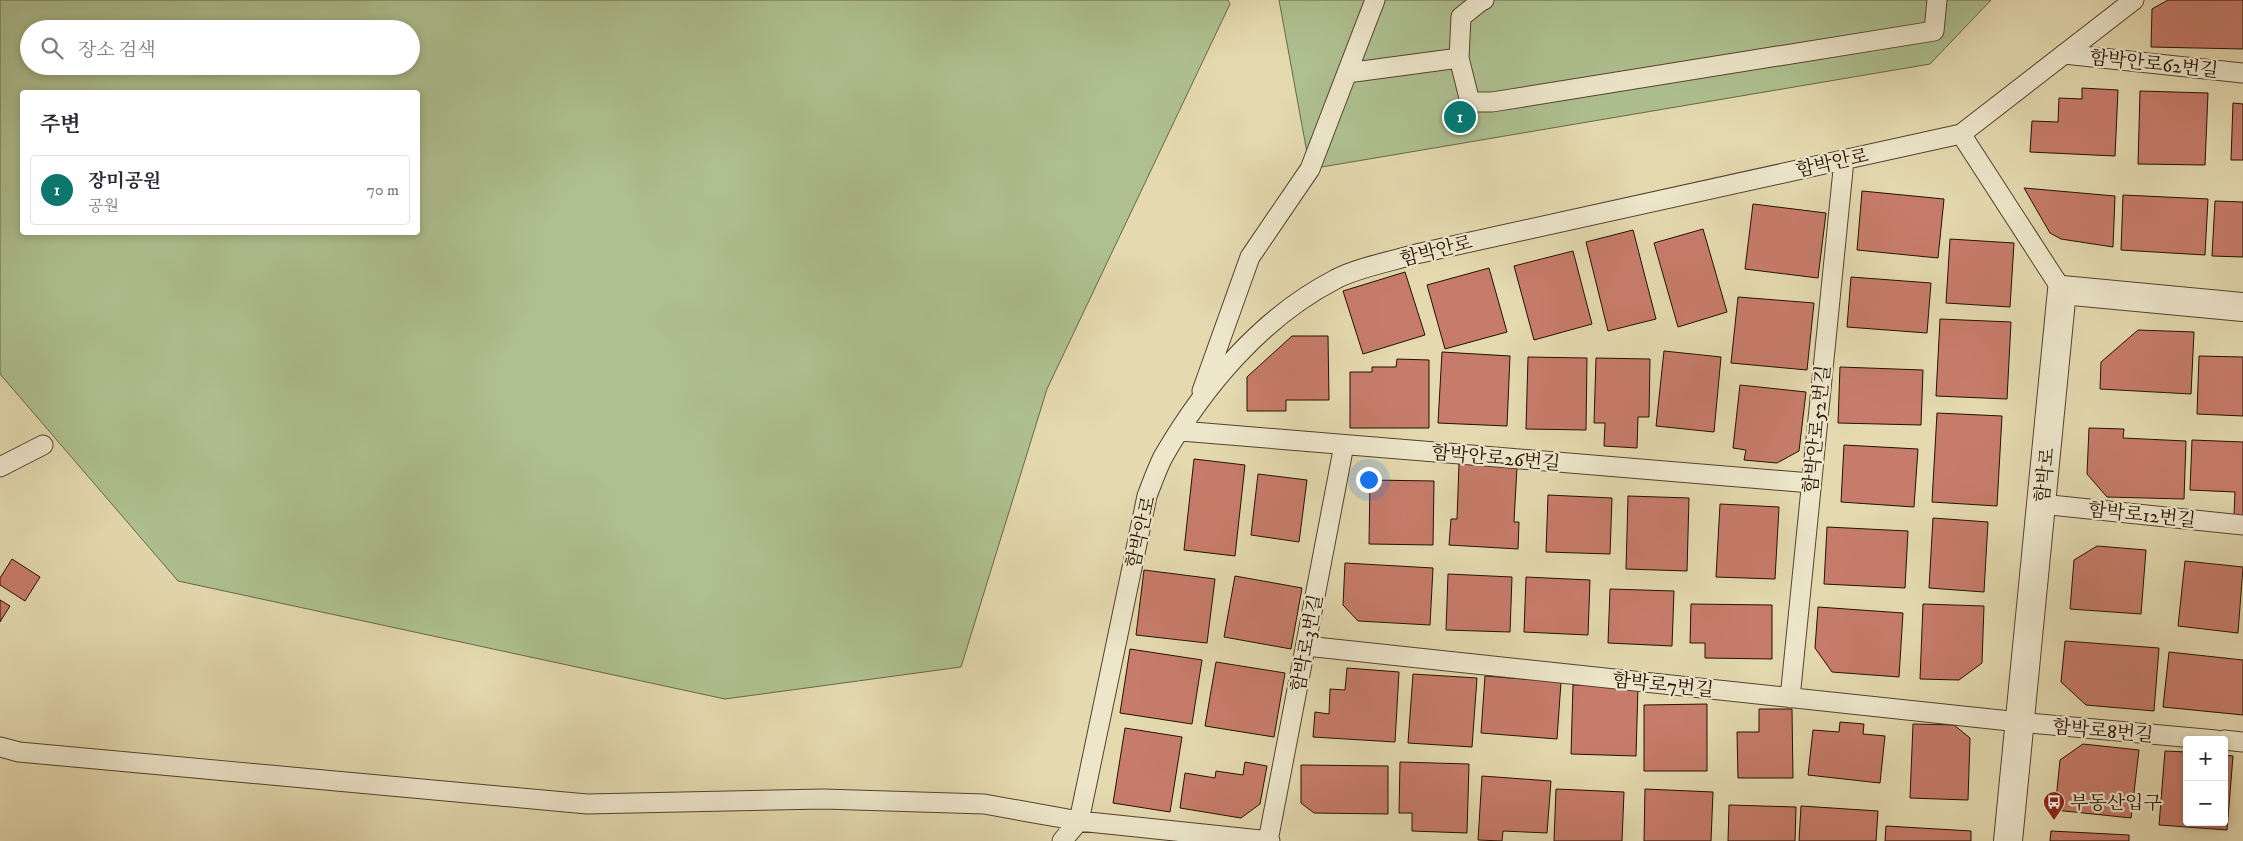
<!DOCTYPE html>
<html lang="ko">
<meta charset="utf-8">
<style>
:root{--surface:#fff;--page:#f7f7f7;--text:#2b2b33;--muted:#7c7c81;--line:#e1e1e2;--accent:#0f766e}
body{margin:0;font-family:"IM FELL DW Pica","Noto Serif KR",serif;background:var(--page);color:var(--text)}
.controls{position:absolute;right:15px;bottom:15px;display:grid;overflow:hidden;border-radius:5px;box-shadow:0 2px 8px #0003}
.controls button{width:45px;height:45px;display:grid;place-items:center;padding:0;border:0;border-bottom:1px solid var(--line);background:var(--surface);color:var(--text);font:25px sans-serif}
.you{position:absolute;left:1368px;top:479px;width:18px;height:18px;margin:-12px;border:4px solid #fff;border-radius:50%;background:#1a73e8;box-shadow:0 0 0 8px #1a73e833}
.badge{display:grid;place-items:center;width:32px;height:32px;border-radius:50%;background:var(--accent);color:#fff;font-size:16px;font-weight:700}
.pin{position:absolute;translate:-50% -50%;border:2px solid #fff;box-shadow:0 1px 5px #0006}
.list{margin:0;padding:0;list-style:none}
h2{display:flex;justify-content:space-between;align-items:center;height:65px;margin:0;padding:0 20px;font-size:21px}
h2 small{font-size:16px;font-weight:400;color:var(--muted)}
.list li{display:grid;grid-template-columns:32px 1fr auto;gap:15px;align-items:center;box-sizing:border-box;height:70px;margin:0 10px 10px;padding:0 10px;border:1px solid var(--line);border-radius:5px}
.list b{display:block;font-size:19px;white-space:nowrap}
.list p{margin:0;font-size:16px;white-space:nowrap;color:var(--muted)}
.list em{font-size:16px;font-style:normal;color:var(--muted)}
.icon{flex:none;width:28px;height:28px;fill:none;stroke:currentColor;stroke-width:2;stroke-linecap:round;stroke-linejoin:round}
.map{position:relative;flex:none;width:2243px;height:841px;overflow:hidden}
.search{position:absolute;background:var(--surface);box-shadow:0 2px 8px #0003;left:20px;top:20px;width:400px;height:55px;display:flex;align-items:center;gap:12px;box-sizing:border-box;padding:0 18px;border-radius:28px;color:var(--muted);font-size:19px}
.panel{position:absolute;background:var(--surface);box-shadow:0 2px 8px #0003;left:20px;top:90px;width:400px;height:145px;border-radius:5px}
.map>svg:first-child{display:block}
.green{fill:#aec090;stroke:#696848;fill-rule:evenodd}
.building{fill:#c77c6b;stroke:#241001}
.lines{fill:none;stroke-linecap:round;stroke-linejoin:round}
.lane-casing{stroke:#54422c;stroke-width:21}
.street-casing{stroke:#54422c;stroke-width:30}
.lane{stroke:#ede6cb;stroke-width:19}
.street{stroke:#ede6cb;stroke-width:28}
.labels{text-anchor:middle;stroke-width:4.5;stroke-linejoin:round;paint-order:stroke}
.street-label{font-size:19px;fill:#241001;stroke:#ede6cb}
.poi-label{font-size:19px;fill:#241001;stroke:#ede6cb;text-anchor:start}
</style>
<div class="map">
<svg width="2243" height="841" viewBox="0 0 2243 841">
<rect width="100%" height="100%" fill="#e4d9af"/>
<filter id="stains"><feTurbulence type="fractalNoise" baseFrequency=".004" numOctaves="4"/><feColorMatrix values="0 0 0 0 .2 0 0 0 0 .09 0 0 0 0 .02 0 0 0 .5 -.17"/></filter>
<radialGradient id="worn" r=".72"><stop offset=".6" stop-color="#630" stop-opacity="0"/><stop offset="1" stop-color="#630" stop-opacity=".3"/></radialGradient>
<!-- green -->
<path class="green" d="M 0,0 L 1228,0 L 1230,4 L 1047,389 L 961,667 L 725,699 L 178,581 L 0,374 ZM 29,29 L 411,29 L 411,66 L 29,66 ZM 22,92 L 418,92 L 418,232 L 22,232 Z
M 1279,0 L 1991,0 L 1930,64 L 1310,169 Z"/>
<!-- building -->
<path class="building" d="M 2168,0 L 2243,0 L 2243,49 L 2151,47 L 2152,9 Z
M 2082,88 L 2118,90 L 2115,156 L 2030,152 L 2032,121 L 2058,122 L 2059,98 L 2082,99 Z
M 2140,91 L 2208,93 L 2205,165 L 2138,164 Z
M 2233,103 L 2243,104 L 2243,160 L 2231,160 Z
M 2024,188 L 2115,196 L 2113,247 L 2061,239 L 2050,233 Z
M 1862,191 L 1944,199 L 1938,258 L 1857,250 Z
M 2123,195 L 2208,199 L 2205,255 L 2121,250 Z
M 2215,201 L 2243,202 L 2243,257 L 2212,256 Z
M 1753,204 L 1826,213 L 1818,278 L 1745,269 Z
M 1703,229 L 1727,312 L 1678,327 L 1654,243 Z
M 1633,230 L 1656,319 L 1608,331 L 1586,242 Z
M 1950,239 L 2014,243 L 2010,307 L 1946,303 Z
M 1573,251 L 1592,324 L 1534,340 L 1514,266 Z
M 1489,268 L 1507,332 L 1445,349 L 1427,285 Z
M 1405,272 L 1425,335 L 1363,354 L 1343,291 Z
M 1851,277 L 1931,283 L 1927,333 L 1847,327 Z
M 1738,297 L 1814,303 L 1807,370 L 1731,363 Z
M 1940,319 L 2011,322 L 2007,399 L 1936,396 Z
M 2138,330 L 2194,332 L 2191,394 L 2100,389 L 2101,362 Z
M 1292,336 L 1328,336 L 1329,400 L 1286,400 L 1286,411 L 1247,411 L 1247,377 Z
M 1664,351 L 1721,357 L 1714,432 L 1656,426 Z
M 1442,352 L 1510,356 L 1507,426 L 1438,423 Z
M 2199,356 L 2243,357 L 2243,416 L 2197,414 Z
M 1528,357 L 1587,358 L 1586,430 L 1526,429 Z
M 1596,358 L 1650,359 L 1649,417 L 1638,417 L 1637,448 L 1604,446 L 1605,423 L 1594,423 Z
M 1397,359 L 1429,360 L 1429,428 L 1350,428 L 1350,372 L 1372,372 L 1372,367 L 1396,367 Z
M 1840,367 L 1923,370 L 1921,425 L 1838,423 Z
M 1740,385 L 1806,392 L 1799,451 L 1777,463 L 1744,460 L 1746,450 L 1733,448 Z
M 1937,413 L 2002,416 L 1997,506 L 1932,502 Z
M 2089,428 L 2124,429 L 2123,438 L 2186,441 L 2184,499 L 2107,497 L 2087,474 Z
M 2192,440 L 2243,442 L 2243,516 L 2234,516 L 2235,492 L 2190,490 Z
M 1844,445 L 1918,449 L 1914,507 L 1841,502 Z
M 1194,459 L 1245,465 L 1235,556 L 1184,550 Z
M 1459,464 L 1517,467 L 1514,522 L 1519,522 L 1518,549 L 1449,545 L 1451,519 L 1457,519 Z
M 1258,474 L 1307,480 L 1299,542 L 1251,535 Z
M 1370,480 L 1434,481 L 1433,545 L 1369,544 Z
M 1548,495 L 1612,498 L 1610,554 L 1546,552 Z
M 1628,496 L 1689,498 L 1687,571 L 1626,569 Z
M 1720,504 L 1779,507 L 1775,579 L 1716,577 Z
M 1933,518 L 1988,522 L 1984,592 L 1929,588 Z
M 1827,527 L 1908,531 L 1905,588 L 1824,584 Z
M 2097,546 L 2146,550 L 2141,614 L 2070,609 L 2074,560 Z
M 12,559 L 40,577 L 25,601 L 0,585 L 0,578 Z
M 2185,561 L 2243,567 L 2238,633 L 2178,626 Z
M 1345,563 L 1433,568 L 1430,625 L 1358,621 L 1343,605 Z
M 1144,570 L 1215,579 L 1207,643 L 1136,635 Z
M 1448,574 L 1512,577 L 1510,632 L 1446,630 Z
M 1235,576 L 1302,588 L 1291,649 L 1224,637 Z
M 1526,577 L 1590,580 L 1588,635 L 1524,632 Z
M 1610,589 L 1674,591 L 1672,646 L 1608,643 Z
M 0,600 L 10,606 L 0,622 Z
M 1691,604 L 1772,605 L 1772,659 L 1705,658 L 1705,643 L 1690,643 Z
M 1923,604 L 1984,606 L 1982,663 L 1959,680 L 1920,679 Z
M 1818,607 L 1903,613 L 1899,677 L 1832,672 L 1815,648 Z
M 2065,641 L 2159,648 L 2154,711 L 2086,705 L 2061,682 Z
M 1130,649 L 1202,660 L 1192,724 L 1120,713 Z
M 2169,652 L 2243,660 L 2243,715 L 2163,707 Z
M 1216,662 L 1285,673 L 1274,737 L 1205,726 Z
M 1347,668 L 1399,672 L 1395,742 L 1313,737 L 1315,712 L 1329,714 L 1330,689 L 1345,690 Z
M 1413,674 L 1477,678 L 1472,747 L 1408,743 Z
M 1485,676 L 1561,682 L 1557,739 L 1481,733 Z
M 1573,685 L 1638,687 L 1636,756 L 1571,754 Z
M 1707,704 L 1707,771 L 1644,771 L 1644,705 Z
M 1759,709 L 1792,709 L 1793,778 L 1738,778 L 1737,732 L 1759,732 Z
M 1840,722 L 1864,724 L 1863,734 L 1885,736 L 1880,783 L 1808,775 L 1813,730 L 1839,732 Z
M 1913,724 L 1954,725 L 1970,738 L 1968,800 L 1910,798 Z
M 1125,728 L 1182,737 L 1170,812 L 1113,803 Z
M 2083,744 L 2139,750 L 2131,818 L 2055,810 L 2060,760 Z
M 2165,751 L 2187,752 L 2187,822 L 2224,822 L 2224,755 L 2233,756 L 2227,830 L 2159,825 Z
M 1245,762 L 1267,766 L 1260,804 L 1241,818 L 1180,808 L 1185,773 L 1215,778 L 1216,771 L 1243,775 Z
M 1400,762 L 1469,764 L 1467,833 L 1412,831 L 1412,813 L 1399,813 Z
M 1301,765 L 1388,766 L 1388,814 L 1314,813 L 1301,803 Z
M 1482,776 L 1551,781 L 1547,833 L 1503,831 L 1502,841 L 1478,840 Z
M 1556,789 L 1624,792 L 1622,841 L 1554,841 Z
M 1645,789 L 1713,792 L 1711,841 L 1644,841 Z
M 1729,805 L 1796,807 L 1795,841 L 1728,841 Z
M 1801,806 L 1878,811 L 1876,841 L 1799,841 Z
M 1886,826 L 1971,831 L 1971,841 L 1885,841 Z
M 2051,831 L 2129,835 L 2129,841 L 2050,841 Z"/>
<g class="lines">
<!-- lane casing -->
<g class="lane-casing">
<path id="lane" d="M 1484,0 L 1481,1 L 1461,17 L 1459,58 L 1470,102 L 1492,102 L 1934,31 L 1937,0
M 2064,54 L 2243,73
M 1347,73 L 1459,58
M 1961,134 L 2062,290
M 1202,391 L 1250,257 L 1310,169 L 1375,0
M 1181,431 L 1811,483
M 0,467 L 43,445
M 2041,504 L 2243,525
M 1306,646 L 2019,722 L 2216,740
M 1790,698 L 1844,160
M 2224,740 L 2243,742
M 0,747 L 19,752 L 587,804 L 823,799 L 984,804 L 1079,821 L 1270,841
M 1062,841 L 1079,821 L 1147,496 C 1152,483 1157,469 1163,457 C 1204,386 1262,317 1336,279 C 1356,268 1393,261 1416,254 L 1961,134 L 2134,0
M 1268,841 L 1344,445"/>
</g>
<!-- street casing -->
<g class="street-casing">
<path id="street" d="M 2008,841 L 2062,290 L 2243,307"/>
</g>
<!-- lane -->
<use href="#lane" class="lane"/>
<!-- street -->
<use href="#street" class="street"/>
</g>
<!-- icons -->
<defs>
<g id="bus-pin" transform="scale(1.125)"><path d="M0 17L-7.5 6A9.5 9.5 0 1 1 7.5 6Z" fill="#8f2418" stroke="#ede6cb"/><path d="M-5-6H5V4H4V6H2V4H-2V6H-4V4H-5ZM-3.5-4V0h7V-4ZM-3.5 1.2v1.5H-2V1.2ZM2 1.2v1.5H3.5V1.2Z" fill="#fff"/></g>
</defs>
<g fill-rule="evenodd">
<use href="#bus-pin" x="2054" y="802"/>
</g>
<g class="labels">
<!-- street labels -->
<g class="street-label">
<text transform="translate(2154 63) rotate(6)" y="7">함박안로62번길</text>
<text transform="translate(1832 162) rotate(-12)" y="7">함박안로</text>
<text transform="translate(1436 250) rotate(-14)" y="7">함박안로</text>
<text transform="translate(1816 429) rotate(-84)" y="7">함박안로52번길</text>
<text transform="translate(1496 457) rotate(5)" y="7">함박안로26번길</text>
<text transform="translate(2044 475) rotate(-84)" y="7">함박로</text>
<text transform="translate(2142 514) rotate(6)" y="7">함박로12번길</text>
<text transform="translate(1140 532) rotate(-77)" y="7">함박안로</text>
<text transform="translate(1306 643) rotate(-79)" y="7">함박로3번길</text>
<text transform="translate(1663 684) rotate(6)" y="7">함박로7번길</text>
<text transform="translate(2103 730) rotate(5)" y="7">함박로8번길</text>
</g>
<!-- poi labels -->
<g class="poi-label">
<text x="2070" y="809">부동산입구</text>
</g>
</g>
<rect width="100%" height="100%" filter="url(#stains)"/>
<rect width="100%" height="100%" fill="url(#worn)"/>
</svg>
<div class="controls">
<button>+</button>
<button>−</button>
</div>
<div class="you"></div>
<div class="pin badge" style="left:1460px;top:117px">1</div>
<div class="search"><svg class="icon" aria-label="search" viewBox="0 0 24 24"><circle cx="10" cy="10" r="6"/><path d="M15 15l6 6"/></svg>장소 검색</div>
<section class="panel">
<h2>주변<small></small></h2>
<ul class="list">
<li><span class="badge">1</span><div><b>장미공원</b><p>공원</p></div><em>70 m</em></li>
</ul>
</section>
</div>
